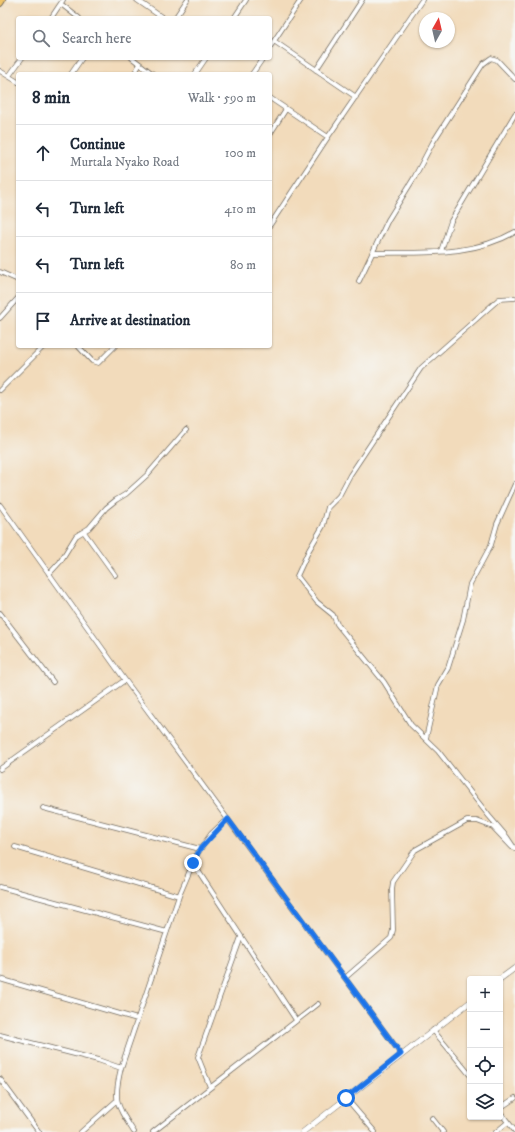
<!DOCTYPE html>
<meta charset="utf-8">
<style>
:root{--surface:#fff;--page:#f6f6f7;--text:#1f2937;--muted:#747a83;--line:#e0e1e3}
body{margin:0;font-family:"IM FELL DW Pica",serif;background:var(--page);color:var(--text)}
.controls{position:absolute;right:12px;bottom:12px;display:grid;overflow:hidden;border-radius:4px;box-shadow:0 1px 3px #0004}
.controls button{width:36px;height:36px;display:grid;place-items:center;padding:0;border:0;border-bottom:1px solid var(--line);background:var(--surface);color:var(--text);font:20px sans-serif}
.compass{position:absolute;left:419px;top:12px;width:36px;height:36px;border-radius:50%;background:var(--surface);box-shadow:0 1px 3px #0004;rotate:8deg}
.stop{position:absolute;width:12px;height:12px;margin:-9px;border:3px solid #1a73e8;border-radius:50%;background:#fff}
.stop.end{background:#1a73e8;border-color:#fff;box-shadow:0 1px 4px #0008}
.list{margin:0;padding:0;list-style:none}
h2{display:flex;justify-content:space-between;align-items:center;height:52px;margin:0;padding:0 16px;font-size:17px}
h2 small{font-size:13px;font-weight:400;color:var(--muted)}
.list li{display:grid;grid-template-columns:26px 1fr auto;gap:12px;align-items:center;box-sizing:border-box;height:56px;padding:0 16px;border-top:1px solid var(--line)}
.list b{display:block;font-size:15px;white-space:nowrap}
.list p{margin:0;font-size:13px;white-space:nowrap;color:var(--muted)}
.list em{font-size:13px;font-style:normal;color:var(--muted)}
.icon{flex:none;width:22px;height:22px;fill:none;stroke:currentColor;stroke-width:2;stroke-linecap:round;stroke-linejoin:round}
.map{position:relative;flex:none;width:515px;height:1132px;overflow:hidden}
.search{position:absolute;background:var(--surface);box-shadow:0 1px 3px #0004;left:16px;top:16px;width:256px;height:44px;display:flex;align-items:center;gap:10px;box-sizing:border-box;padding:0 14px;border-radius:4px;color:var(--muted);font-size:15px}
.panel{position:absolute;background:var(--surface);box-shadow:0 1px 3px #0004;left:16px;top:72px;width:256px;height:276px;border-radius:4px}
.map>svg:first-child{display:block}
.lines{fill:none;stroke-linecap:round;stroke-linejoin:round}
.minor-casing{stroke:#71695d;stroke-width:5.5}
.tertiary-casing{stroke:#71695d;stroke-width:6}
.primary-casing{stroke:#71695d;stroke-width:8}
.minor{stroke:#fff;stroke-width:4}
.tertiary{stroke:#fff;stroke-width:5}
.primary{stroke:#f0c469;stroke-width:6}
.route{stroke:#1a73e8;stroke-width:5}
</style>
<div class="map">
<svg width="515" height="1132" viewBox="0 0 515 1132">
<rect width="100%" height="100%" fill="#f6f6f2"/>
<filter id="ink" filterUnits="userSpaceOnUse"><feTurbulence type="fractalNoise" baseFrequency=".025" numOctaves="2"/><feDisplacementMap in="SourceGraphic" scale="8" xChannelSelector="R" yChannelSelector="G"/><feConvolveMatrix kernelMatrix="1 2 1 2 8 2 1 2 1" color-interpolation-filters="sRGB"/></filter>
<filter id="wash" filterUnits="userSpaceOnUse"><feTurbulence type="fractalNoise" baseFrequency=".012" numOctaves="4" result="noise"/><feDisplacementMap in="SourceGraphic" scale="16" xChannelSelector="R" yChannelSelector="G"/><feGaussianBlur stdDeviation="0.9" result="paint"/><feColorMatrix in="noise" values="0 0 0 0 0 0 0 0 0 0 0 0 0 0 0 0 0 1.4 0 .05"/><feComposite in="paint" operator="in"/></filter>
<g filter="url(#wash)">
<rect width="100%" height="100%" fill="#f2dbbb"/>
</g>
<g filter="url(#ink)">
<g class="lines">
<!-- minor casing -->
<g class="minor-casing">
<path id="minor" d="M 137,0 L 163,18
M 61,4 L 79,18
M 51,18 L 63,0
M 175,18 L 187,0
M 234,18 L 246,0
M 274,41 L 356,97
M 270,47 L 301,0
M 132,58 L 153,74
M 316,70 L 362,0
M 0,71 L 18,82
M 71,74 L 82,58
M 134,74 L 140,64
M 195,74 L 206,58
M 252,74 L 263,58
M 9,76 L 22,58
M 270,98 L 328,137
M 270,134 L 286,109
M 270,225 L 328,137 L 422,0
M 441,251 L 451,221 L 515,114
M 372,253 C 420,252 472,257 515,232
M 0,272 L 18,280
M 359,281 L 388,220 L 414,178 L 433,142 L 483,64 L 491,58 L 497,60 L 515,79
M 515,298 L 499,299 L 421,368 L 350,475 L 339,496 L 328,507 L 323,526 L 309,550 L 297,576 L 317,602 L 333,615 L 337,624 L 384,682 L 411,725 L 438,751 L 489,816 L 507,837 L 515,849
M 0,318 L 18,298
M 78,346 L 92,361 L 98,363 L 115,346
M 0,390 L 44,346
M 0,505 L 125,680 L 401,1054
M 84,532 L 115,575
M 49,574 L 60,562 L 76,536 L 89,528 L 106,508 L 116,500 L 126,494 L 147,475 L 186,430
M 0,613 L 53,682
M 426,738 L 438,685 L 448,668 L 463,620 L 470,584 L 491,545 L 497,524 L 515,484
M 0,769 L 125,680
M 43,808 L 200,849
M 15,847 L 179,896
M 193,863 L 296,1020
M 0,887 L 167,932
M 345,978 L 391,938 L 393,930 L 392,889 L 393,882 L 415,850 L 467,821 L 477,821 L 493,827 L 512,847
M 0,979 L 137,1019
M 433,1030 L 470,1075
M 0,1035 L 98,1060 L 121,1068
M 0,1079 L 39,1132
M 210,1087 L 198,1057 L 241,937
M 346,1098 L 375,1132
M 500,1108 L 515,1098
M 500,1112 L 515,1131
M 432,1118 L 443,1132
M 81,1132 L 116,1101
M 134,1132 C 116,1104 113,1101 121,1068 L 179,896 L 197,854 L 211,834 L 227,819
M 153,1132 L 318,1004
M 496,1132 L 508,1122"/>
</g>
<!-- tertiary casing -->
<g class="tertiary-casing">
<path id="tertiary" d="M 500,979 L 515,968
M 303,1132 L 470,1002"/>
</g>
<!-- primary casing -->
<g class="primary-casing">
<path id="primary" d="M 0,3 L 2,0"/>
</g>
<!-- minor -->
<use href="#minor" class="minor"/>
<!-- tertiary -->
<use href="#tertiary" class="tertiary"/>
<!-- primary -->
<use href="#primary" class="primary"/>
</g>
</g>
<g class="lines" filter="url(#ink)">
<!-- route -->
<path class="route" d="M 193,863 L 200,849 L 228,819 L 401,1054 L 346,1098"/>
</g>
</svg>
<div class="controls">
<button>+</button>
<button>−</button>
<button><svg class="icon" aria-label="locate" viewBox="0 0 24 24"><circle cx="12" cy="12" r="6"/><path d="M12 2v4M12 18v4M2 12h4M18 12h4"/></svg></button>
<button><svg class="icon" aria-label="layers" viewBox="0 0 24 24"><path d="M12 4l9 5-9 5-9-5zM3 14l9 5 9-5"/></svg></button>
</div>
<svg class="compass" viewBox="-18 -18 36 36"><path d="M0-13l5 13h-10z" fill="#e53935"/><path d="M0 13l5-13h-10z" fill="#747a83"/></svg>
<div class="stop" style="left:346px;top:1098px"></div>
<div class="stop end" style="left:193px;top:863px"></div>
<div class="search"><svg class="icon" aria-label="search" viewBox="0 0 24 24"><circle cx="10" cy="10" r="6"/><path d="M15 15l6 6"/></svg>Search here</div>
<section class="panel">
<h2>8 min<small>Walk · 590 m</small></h2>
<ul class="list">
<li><svg class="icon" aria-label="ahead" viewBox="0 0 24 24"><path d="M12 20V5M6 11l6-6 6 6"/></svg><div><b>Continue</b><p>Murtala Nyako Road</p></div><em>100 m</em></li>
<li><svg class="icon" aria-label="left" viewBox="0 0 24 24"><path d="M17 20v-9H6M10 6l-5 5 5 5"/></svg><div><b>Turn left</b></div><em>410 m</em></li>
<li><svg class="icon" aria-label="left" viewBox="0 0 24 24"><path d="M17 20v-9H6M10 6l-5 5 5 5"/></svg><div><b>Turn left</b></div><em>80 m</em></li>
<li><svg class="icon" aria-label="arrive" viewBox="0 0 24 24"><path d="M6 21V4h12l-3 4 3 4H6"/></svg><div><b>Arrive at destination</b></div></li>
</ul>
</section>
</div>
